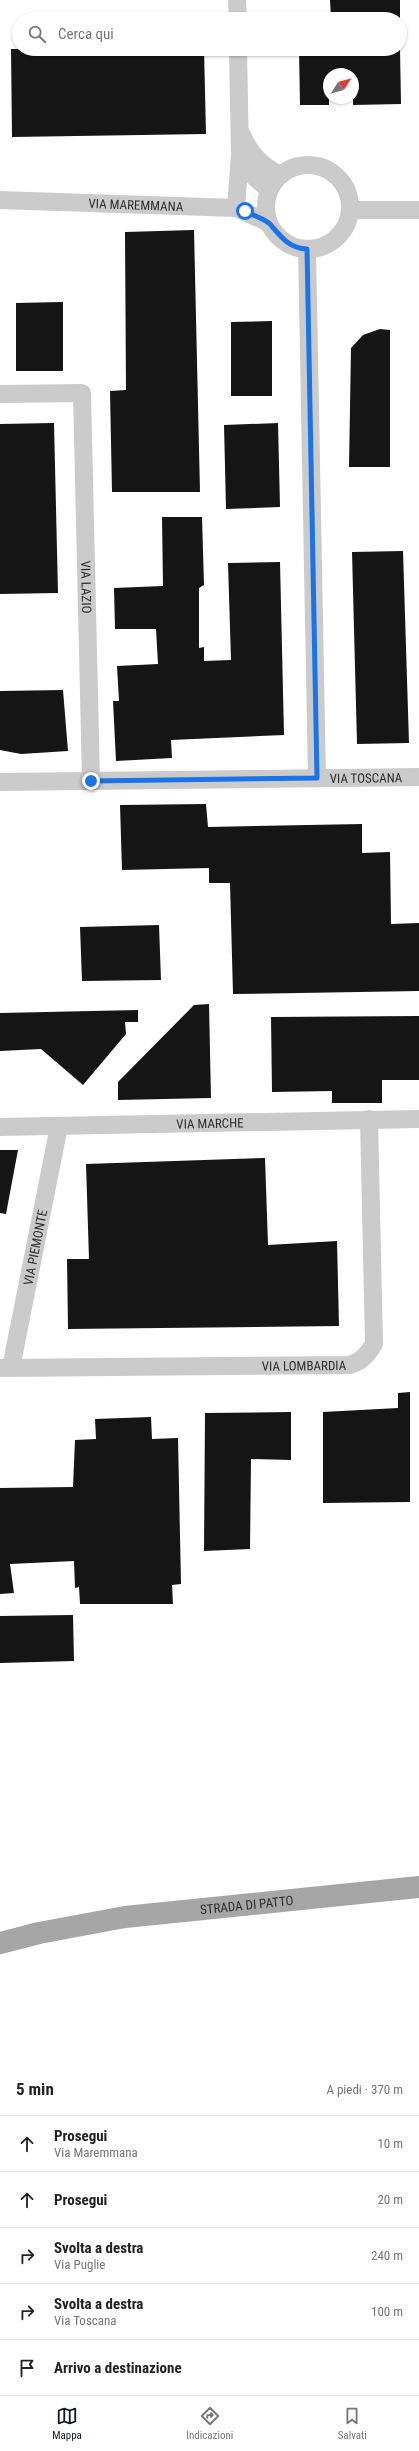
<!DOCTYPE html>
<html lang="it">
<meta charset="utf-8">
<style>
:root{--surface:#fff;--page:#f2f2f2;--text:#222;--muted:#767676;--line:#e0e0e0;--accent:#111827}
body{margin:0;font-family:"Roboto Condensed",sans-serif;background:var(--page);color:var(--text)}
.compass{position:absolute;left:323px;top:68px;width:36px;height:36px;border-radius:50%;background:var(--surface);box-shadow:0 1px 3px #0004;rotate:54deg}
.stop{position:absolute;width:12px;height:12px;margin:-9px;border:3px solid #1a73e8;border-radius:50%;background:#fff}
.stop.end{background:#1a73e8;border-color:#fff;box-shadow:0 1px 4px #0008}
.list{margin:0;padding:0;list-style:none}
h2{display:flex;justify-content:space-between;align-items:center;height:52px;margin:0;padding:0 16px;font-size:17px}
h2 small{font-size:13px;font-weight:400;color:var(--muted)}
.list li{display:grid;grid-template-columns:26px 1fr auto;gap:12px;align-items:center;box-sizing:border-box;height:56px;padding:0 16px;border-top:1px solid var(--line)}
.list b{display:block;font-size:15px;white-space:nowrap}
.list p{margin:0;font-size:13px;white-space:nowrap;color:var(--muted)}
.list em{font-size:13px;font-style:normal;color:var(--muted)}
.icon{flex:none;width:22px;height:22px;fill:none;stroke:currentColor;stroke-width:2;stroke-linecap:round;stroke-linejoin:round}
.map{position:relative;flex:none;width:419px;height:2063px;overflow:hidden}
.search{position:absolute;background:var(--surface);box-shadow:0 1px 3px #0004;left:12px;right:12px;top:12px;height:44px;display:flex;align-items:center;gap:10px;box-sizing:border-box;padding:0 14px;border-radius:22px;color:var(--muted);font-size:15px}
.sheet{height:332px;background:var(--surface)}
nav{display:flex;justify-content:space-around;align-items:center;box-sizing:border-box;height:56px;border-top:1px solid var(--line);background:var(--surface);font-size:11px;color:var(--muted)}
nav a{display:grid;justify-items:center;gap:2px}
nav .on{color:var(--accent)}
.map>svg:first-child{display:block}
.building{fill:#151515}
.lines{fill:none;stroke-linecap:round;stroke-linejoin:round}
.street{stroke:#cbcbcb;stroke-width:18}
.primary{stroke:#a6a6a6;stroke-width:22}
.route{stroke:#1a73e8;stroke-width:5}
.labels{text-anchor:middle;stroke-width:4;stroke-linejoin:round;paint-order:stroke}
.street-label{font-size:13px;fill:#2e2e2e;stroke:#fff}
</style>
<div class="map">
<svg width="419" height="2063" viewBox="0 0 419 2063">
<rect width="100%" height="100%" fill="#fff"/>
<!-- building -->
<path class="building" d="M 330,0 L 400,0 L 400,19 L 331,19 Z
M 11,49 L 204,49 L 206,134 L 12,137 Z
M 299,49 L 400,49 L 401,104 L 353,105 L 353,74 L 329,74 L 329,105 L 300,105 Z
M 194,230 L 200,492 L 112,492 L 110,391 L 126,390 L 125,232 Z
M 63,302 L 63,371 L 16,371 L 16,303 Z
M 272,321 L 272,396 L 231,396 L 231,322 Z
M 380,329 L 390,330 L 390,467 L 349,467 L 351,348 L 363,335 Z
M 54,423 L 58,593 L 0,594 L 0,424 Z
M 278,423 L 280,507 L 226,509 L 224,425 Z
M 162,517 L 202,517 L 204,585 L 199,588 L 199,648 L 204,647 L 204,661 L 231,660 L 228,563 L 280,562 L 284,735 L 171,740 L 172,758 L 116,761 L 113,701 L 119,701 L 117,666 L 158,664 L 156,629 L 115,629 L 114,588 L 163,586 Z
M 403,551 L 409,743 L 357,744 L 352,552 Z
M 63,690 L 68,751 L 21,754 L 0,750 L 0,691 Z
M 206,804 L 208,827 L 362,824 L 362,853 L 390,852 L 391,924 L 419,923 L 419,991 L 233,994 L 230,883 L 209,883 L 209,868 L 122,870 L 120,805 Z
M 159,925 L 161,980 L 82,981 L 80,927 Z
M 209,1004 L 211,1098 L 118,1100 L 118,1082 L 194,1005 Z
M 138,1010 L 138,1022 L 125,1022 L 126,1034 L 83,1085 L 41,1049 L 0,1051 L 0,1013 Z
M 419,1016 L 419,1080 L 382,1080 L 382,1103 L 332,1103 L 332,1091 L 272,1092 L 271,1017 Z
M 0,1150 L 18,1150 L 6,1214 L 0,1213 Z
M 265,1158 L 268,1245 L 337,1241 L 339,1326 L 68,1329 L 67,1259 L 89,1259 L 86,1164 Z
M 410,1392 L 410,1502 L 323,1503 L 323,1412 L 398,1408 L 398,1393 Z
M 291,1412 L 291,1460 L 251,1459 L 250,1549 L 204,1551 L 205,1413 Z
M 151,1417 L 152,1439 L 178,1438 L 181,1584 L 172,1585 L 173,1604 L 80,1604 L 79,1587 L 75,1588 L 74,1561 L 10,1564 L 14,1593 L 0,1594 L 0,1488 L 73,1487 L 75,1440 L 96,1439 L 95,1419 Z
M 73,1615 L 74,1661 L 0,1663 L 0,1616 Z"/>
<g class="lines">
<!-- street -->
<g class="street">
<path d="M 237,0 L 238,19"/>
<path d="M 242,135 C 251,155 261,165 280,175"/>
<path d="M 240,154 L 248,171 L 269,190"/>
<circle cx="308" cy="207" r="42"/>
<path id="s1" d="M 0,200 L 236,208 L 269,223"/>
<path d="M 236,208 L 240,154 L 238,49"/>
<path d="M 351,210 L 419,210"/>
<path d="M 307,249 L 317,778"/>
<path id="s2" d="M 0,394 L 82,393 L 91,781"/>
<path id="s3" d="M 0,782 L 419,777"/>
<path id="s4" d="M 0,1127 L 419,1119"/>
<path id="s5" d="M 0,1368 L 349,1365 C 361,1363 368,1354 374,1344 L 369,1119"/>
<path id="s6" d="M 11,1368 L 59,1126"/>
</g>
<!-- primary -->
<path class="primary" id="s7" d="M 0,1943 L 39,1933 L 125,1917 L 419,1887"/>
</g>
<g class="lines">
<!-- route -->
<path class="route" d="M 91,781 L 317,778 L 307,249 C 289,248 281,237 270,224 C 265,219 252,215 245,211"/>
</g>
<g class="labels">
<!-- street labels -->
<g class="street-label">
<text dy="5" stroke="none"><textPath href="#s1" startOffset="136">VIA MAREMMANA</textPath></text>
<text dy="5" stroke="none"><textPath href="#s2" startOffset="276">VIA LAZIO</textPath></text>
<text dy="5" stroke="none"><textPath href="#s3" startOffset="366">VIA TOSCANA</textPath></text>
<text dy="5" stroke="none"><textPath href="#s4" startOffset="210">VIA MARCHE</textPath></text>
<text dy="5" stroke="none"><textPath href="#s6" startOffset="123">VIA PIEMONTE</textPath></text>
<text dy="5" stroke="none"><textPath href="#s5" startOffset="304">VIA LOMBARDIA</textPath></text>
<text dy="5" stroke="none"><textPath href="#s7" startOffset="250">STRADA DI PATTO</textPath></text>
</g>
</g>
</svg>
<svg class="compass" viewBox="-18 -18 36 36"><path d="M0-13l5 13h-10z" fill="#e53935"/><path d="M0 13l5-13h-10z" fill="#767676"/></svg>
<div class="stop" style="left:245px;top:211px"></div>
<div class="stop end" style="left:91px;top:781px"></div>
<div class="search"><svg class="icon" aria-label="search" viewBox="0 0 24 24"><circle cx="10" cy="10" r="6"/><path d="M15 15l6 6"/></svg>Cerca qui</div>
</div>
<section class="sheet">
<h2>5 min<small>A piedi · 370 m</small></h2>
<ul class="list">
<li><svg class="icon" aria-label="ahead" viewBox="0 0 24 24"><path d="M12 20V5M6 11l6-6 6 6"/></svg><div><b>Prosegui</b><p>Via Maremmana</p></div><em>10 m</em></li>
<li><svg class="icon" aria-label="ahead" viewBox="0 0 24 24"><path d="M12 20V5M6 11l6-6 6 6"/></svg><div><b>Prosegui</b></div><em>20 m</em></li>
<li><svg class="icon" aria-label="right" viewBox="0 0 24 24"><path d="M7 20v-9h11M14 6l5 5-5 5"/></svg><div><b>Svolta a destra</b><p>Via Puglie</p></div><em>240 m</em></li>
<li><svg class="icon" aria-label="right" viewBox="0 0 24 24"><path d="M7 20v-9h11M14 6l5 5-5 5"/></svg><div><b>Svolta a destra</b><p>Via Toscana</p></div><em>100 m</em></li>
<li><svg class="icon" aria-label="arrive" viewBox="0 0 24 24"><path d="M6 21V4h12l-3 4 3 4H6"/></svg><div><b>Arrivo a destinazione</b></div></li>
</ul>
</section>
<nav>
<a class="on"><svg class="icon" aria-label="map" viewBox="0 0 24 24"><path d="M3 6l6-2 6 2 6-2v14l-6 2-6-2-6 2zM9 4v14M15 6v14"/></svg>Mappa</a>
<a><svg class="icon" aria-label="directions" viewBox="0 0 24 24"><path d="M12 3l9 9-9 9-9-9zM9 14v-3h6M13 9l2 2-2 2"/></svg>Indicazioni</a>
<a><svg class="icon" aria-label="saved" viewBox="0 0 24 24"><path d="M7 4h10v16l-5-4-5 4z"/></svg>Salvati</a>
</nav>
